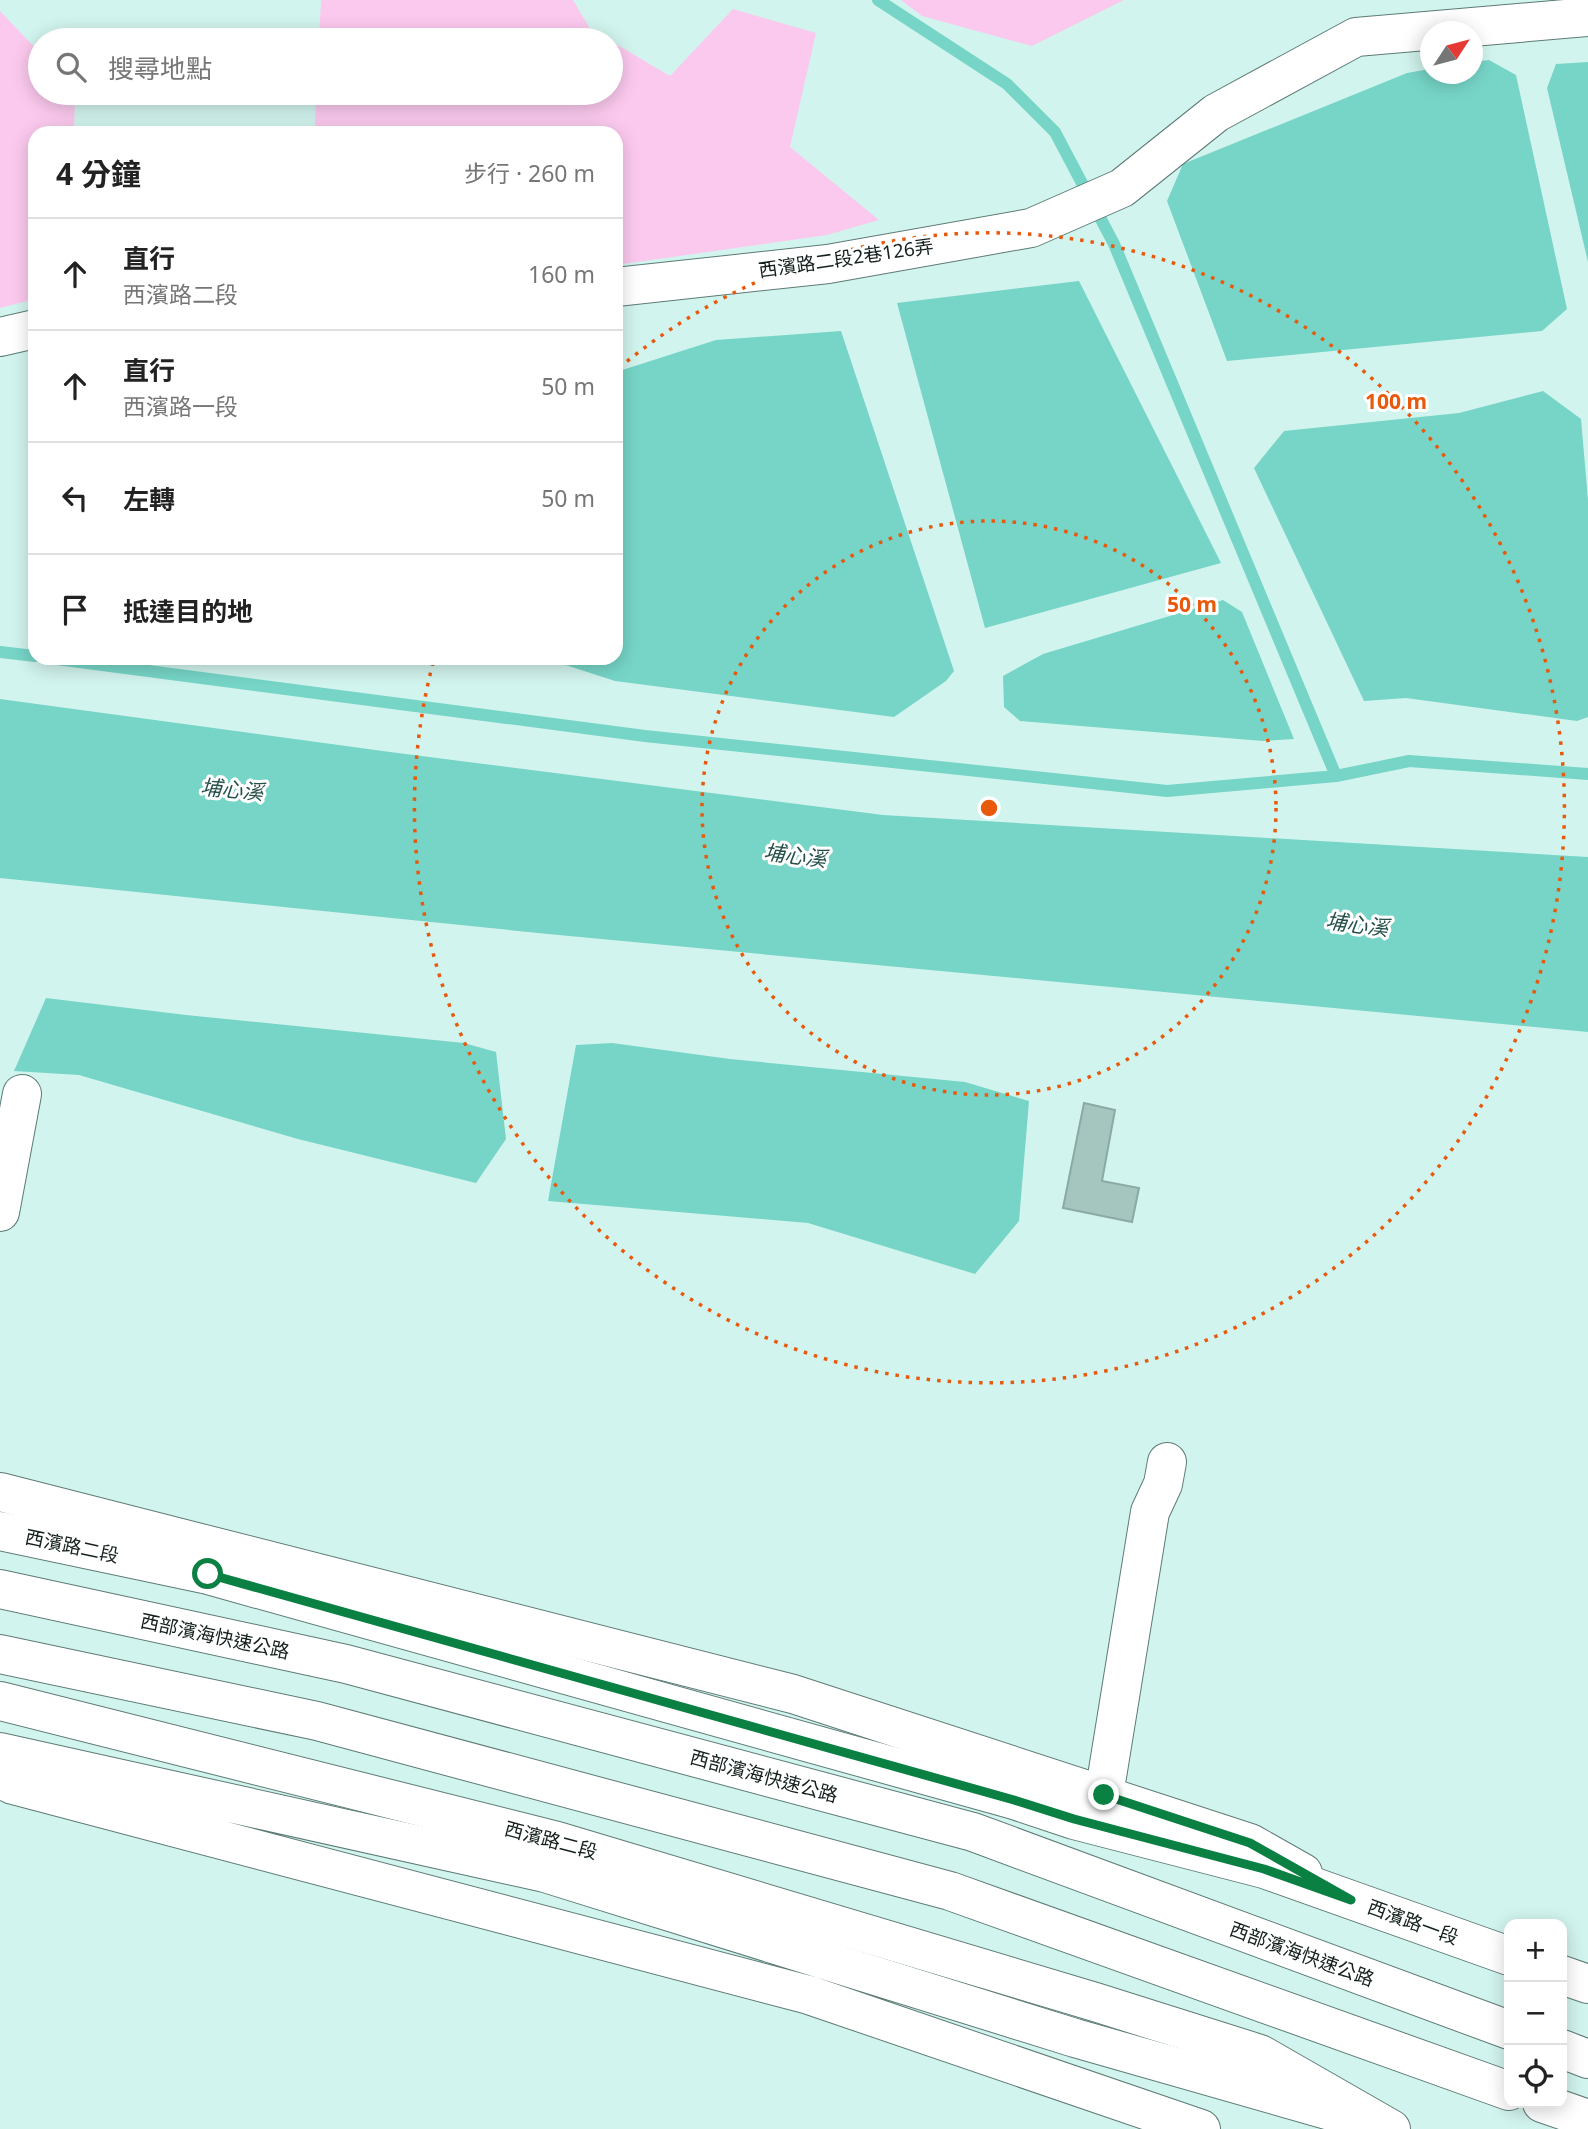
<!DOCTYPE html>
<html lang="zh-TW">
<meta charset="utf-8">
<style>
:root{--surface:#fff;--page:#f2f2f2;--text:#222;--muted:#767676;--line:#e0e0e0}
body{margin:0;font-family:"Noto Sans","Noto Sans TC",sans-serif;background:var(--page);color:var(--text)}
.controls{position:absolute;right:21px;bottom:21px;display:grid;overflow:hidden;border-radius:14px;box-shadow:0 4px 18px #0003}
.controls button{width:63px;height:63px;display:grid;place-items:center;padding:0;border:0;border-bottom:2px solid var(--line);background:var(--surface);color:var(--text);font:35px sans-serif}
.compass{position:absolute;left:1420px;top:21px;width:63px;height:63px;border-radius:50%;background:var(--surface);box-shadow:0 4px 18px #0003;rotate:54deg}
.stop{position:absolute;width:21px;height:21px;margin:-16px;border:5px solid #0b8043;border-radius:50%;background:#fff}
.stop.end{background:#0b8043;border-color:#fff;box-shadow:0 2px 7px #0008}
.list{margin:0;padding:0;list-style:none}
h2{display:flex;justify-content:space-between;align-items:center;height:91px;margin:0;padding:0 28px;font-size:30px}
h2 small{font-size:23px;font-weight:400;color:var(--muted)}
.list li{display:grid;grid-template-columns:46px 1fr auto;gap:21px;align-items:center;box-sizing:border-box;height:112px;padding:0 28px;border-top:2px solid var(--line)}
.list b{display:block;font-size:26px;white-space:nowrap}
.list p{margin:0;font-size:23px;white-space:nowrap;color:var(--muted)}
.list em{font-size:23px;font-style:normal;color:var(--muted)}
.icon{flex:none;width:38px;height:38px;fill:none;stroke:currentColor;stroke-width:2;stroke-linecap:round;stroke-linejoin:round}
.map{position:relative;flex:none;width:1588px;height:2129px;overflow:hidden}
.search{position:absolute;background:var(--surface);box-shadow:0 4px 18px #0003;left:28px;top:28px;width:595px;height:77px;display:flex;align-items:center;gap:18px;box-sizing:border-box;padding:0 24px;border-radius:38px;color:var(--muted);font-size:26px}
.panel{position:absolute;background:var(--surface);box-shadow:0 4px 18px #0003;left:28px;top:126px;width:595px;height:539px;border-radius:21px}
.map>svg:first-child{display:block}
.green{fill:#fbc9ee}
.water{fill:#76d5c7}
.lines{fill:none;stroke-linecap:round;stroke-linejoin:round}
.stream{stroke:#76d5c7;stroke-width:12}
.building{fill:#a5c5bf;stroke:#8baaa5;stroke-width:2}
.minor-casing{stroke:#5d7b76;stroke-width:40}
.major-casing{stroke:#5d7b76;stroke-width:40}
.highway-casing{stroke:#5d7b76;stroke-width:40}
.minor{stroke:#fff;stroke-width:38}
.major{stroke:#fff;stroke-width:38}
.highway{stroke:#fff;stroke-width:38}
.route{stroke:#0b8043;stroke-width:9}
.ring{fill:none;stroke:#e8590c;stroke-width:3.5;stroke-dasharray:3.5 7}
.labels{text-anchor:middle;stroke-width:6;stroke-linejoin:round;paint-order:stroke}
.street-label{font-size:19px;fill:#14201e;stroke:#fff}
.water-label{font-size:21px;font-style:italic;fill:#26514b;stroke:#fff}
.centre{fill:#e8590c;stroke:#fff;stroke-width:3.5}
.ring-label{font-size:21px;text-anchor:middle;font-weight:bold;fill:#e8590c;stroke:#fff;stroke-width:6;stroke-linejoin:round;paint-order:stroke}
</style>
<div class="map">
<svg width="1588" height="2129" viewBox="0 0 1588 2129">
<rect width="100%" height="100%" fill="#d2f4ee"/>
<!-- green -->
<path class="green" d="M 321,0 L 573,0 L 590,29 L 609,40 L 319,40 Z
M 901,0 L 1124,0 L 1032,46 L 922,16 Z
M 733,9 L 816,33 L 790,147 L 879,220 L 827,235 L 616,265 L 616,133 L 315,133 L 316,93 L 611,93 L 611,41 L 670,76 Z
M 0,11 L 40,53 L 40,93 L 75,93 L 74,133 L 35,133 L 35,299 L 0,308 Z"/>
<!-- water -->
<path class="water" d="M 1489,60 L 1516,75 L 1567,309 L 1542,331 L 1227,361 L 1167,201 L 1183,164 L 1407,73 L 1430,69 L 1430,74 L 1472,74 L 1473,62 Z
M 1588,62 L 1588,262 L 1547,88 L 1556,64 Z
M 1079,281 L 1221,563 L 985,628 L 897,303 Z
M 841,331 L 954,671 L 946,681 L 894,717 L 615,681 L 547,659 L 616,658 L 616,372 L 716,340 Z
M 1543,391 L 1581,419 L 1588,500 L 1588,717 L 1577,721 L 1406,698 L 1364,701 L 1254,468 L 1284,431 L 1459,413 Z
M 1223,600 L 1242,612 L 1294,739 L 1263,741 L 1020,721 L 1004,707 L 1003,676 L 1043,654 Z
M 0,699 L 390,752 L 883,815 L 1588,857 L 1588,1032 L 548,934 L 0,878 Z
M 46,998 L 186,1015 L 464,1043 L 496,1052 L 506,1139 L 476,1183 L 298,1139 L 79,1075 L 14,1071 Z
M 612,1043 L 730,1059 L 965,1082 L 1029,1101 L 1019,1221 L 975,1274 L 808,1223 L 548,1201 L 576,1045 Z"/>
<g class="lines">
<!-- stream -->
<path class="stream" d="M 878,0 L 1007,84 L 1055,132 L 1114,244 L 1336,776 L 1409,761 L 1588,774
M 0,652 L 35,656
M 49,658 L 645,736 L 1167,791 L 1336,776"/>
</g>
<!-- building -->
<path class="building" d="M 1084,1103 L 1115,1110 L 1102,1181 L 1139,1188 L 1132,1222 L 1063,1208 Z"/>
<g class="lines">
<!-- minor casing -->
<g class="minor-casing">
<path id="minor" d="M 616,287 L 828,264 L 1031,228 L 1122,188 L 1216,113 L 1356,37 L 1588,17
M 0,337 L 35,329
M 0,1212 L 22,1094
M 0,1492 L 793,1694 L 1250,1843 L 1303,1873
M 0,1752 L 545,1873 L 1075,2038 L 1362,2120
M 0,1779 L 13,1785 L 809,1995 L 1201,2129
M 1104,1795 L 1150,1512 L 1163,1484 L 1167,1462"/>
</g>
<!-- major casing -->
<g class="major-casing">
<path id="major" d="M 0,1531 L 208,1575 L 1014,1800 L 1074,1820 L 1264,1869 L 1509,1956
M 0,1701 L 557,1841 L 1095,2002 L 1260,2054 L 1391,2129
M 1562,1975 L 1588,1984"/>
</g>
<!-- highway casing -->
<g class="highway-casing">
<path id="highway" d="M 0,1589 L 346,1664 L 973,1832 L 1509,2030
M 0,1654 L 317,1721 L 950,1891 L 1509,2091
M 1562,2049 L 1588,2059
M 1542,2103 L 1588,2119"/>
</g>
<!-- minor -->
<use href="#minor" class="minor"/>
<!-- major -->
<use href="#major" class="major"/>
<!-- highway -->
<use href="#highway" class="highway"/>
</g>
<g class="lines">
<!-- route -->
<path class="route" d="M 208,1574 L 1014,1800 L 1074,1819 L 1264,1869 L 1351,1900 L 1250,1843 L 1104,1795"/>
</g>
<!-- distance rings -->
<g class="ring">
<circle cx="989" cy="808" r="287"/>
<path d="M619 368A575 575 0 1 1 434 659"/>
</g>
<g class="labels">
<!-- street labels -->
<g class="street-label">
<text transform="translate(846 258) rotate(-8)" y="7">西濱路二段2巷126弄</text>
<text transform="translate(72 1546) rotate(12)" y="7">西濱路二段</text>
<text transform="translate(215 1636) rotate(12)" y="7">西部濱海快速公路</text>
<text transform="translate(764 1776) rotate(15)" y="7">西部濱海快速公路</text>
<text transform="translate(551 1840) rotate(15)" y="7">西濱路二段</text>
<text transform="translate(1413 1922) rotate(20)" y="7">西濱路一段</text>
<text transform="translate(1302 1954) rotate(20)" y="7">西部濱海快速公路</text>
</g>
<!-- water labels -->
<g class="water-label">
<text transform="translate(232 790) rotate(5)" y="7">埔心溪</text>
<text transform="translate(795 856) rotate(7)" y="7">埔心溪</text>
<text transform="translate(1357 925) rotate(7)" y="7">埔心溪</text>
</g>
</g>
<circle cx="989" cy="808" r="10" class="centre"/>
<g class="ring-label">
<text x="1396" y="409">100 m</text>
<text x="1192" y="612">50 m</text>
</g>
</svg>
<div class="controls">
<button>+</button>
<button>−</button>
<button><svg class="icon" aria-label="locate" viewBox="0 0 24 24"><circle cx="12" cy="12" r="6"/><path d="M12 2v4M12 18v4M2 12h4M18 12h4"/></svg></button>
</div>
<svg class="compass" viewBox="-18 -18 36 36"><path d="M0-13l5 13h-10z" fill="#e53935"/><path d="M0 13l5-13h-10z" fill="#767676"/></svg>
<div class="stop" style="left:208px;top:1574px"></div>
<div class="stop end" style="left:1104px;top:1795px"></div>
<div class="search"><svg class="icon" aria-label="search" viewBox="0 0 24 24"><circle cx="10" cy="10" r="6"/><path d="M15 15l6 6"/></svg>搜尋地點</div>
<section class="panel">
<h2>4 分鐘<small>步行 · 260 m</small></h2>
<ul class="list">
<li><svg class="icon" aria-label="ahead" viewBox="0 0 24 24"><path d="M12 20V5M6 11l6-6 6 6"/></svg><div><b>直行</b><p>西濱路二段</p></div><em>160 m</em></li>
<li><svg class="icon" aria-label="ahead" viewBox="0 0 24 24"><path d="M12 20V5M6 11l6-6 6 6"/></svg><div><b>直行</b><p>西濱路一段</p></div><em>50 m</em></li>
<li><svg class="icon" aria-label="left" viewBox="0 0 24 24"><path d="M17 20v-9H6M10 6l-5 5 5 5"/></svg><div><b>左轉</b></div><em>50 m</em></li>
<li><svg class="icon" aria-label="arrive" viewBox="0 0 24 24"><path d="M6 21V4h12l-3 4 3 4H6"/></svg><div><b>抵達目的地</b></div></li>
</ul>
</section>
</div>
